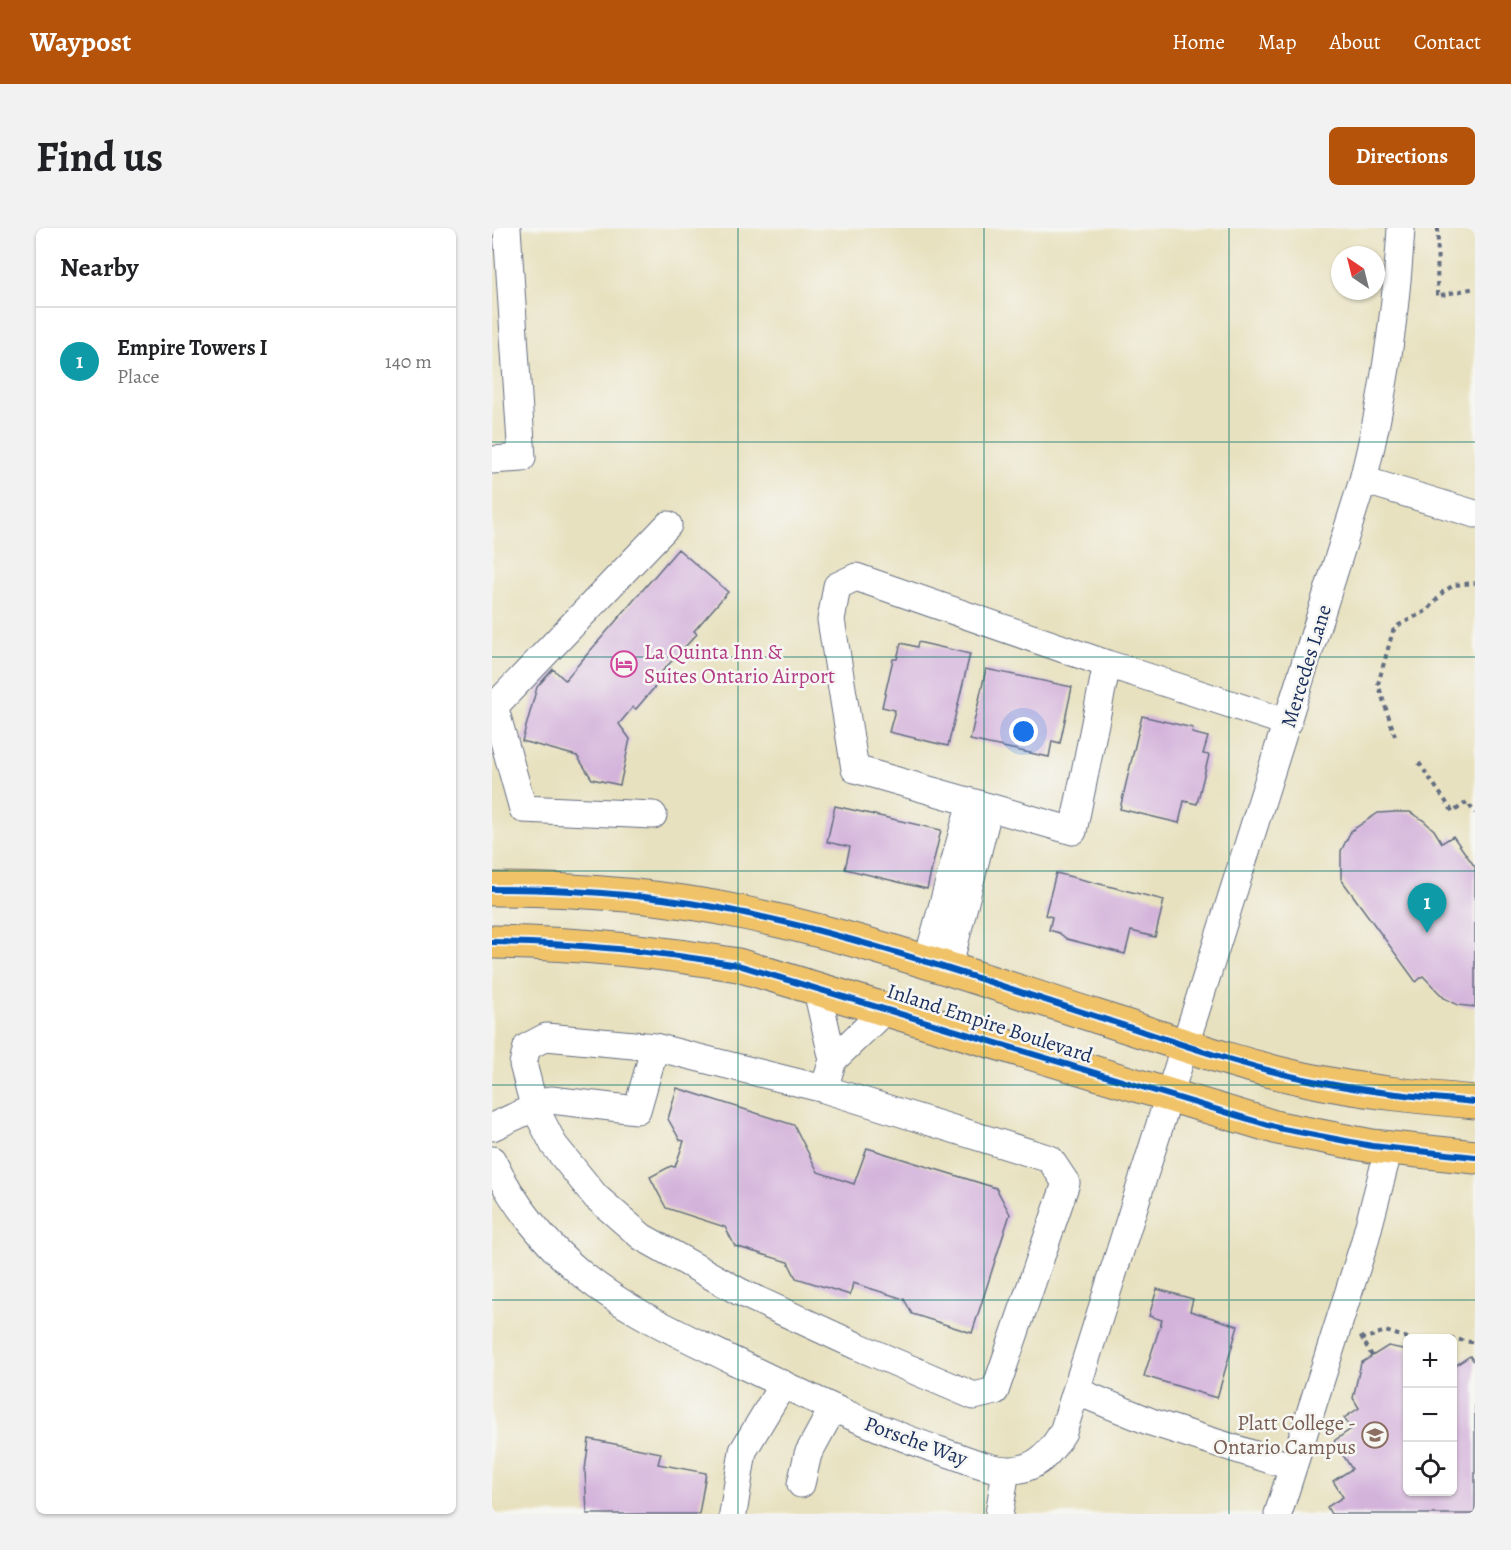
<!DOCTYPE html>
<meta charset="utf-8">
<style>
:root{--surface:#fff;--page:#f2f2f2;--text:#202124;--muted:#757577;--line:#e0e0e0;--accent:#b45309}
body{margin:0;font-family:Alegreya,serif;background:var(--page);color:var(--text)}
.controls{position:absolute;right:18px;bottom:18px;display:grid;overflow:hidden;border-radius:9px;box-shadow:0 2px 4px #0004}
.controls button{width:54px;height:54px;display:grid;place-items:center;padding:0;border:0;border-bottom:2px solid var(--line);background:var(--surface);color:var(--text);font:30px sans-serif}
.compass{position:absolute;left:839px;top:18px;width:54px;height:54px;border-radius:50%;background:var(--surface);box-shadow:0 2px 4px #0004;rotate:325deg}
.you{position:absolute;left:532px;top:504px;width:21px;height:21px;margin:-15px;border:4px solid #fff;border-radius:50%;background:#1a73e8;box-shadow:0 0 0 9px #1a73e833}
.badge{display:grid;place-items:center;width:39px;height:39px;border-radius:50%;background:var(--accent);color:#fff;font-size:20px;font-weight:700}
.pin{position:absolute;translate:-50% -50px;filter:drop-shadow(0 2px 3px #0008)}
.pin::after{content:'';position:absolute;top:32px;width:21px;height:18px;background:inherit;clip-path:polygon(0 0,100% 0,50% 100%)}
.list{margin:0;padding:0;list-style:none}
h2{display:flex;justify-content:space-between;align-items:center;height:78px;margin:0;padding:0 24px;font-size:26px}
h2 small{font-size:20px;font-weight:400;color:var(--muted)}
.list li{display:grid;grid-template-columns:39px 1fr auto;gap:18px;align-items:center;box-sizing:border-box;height:108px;padding:0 24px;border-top:2px solid var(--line)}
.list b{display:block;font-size:22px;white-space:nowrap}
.list p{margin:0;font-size:20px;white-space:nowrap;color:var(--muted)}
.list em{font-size:20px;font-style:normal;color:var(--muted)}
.icon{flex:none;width:33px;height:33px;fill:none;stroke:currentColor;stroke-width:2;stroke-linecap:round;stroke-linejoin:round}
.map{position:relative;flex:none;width:983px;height:1286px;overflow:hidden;border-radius:9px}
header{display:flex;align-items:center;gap:36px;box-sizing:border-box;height:84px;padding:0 30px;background:var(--accent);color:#fff}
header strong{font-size:28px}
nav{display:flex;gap:33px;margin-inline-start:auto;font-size:21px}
.intro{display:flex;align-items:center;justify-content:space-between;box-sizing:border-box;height:144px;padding:0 36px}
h1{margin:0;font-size:42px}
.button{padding:15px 27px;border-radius:9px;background:var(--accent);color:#fff;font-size:21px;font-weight:700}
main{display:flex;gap:36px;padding:0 36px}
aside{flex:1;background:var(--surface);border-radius:9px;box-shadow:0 2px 4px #0004}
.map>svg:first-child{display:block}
.building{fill:#d4b3db}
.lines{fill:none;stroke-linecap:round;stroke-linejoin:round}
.minor-casing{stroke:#636d80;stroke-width:29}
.major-casing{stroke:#636d80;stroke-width:35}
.path{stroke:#636d80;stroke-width:4;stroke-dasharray:4.5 4.5;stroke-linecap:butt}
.minor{stroke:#fff;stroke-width:27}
.major{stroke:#f0c369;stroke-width:33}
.cycleway-casing{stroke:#f6f6f2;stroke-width:10}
.cycleway{stroke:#0057b8;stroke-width:6}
.grid{fill:none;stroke:#0f766e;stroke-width:1.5;stroke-opacity:0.55}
.labels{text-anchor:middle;stroke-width:5;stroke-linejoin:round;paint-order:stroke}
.hotel-label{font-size:21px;fill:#b23c85;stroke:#f6f6f2;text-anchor:start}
.street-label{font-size:21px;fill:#1b2f5e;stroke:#f6f6f2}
.education-label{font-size:21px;fill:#785e54;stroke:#f6f6f2;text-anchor:end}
</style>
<header>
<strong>Waypost</strong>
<nav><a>Home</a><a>Map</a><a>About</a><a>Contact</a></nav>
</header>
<div class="intro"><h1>Find us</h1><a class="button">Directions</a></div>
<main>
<aside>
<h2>Nearby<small></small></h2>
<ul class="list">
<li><span class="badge" style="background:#0f9aa8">1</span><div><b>Empire Towers I</b><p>Place</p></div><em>140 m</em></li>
</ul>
</aside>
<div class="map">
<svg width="983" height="1286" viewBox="0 0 983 1286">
<rect width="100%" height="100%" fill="#f6f6f2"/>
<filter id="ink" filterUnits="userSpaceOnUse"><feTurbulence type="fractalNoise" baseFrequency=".0167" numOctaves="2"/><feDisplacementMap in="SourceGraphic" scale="12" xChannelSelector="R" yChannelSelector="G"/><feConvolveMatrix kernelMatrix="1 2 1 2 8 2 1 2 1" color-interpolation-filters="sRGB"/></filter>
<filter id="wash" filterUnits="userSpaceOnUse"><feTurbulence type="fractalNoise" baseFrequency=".008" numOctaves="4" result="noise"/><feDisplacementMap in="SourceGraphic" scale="24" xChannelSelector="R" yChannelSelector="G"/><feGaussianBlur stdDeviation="1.35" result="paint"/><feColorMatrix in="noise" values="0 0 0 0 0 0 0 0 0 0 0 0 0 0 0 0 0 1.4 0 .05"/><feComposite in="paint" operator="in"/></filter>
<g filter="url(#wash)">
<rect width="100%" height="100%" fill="#e8e1bf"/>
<g id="blocks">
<!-- building -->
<path class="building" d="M 186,321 L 236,364 L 202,403 L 205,406 L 164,450 L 168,453 L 144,481 L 141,479 L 127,496 L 138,511 L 128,557 L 100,551 L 85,528 L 30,513 L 45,459 L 61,441 L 73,452 Z
M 426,414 L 478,426 L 456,518 L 397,504 L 403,482 L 390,479 L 401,431 L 405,431 L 409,415 L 425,419 Z
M 494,441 L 580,459 L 568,515 L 560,513 L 557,529 L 478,512 Z
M 650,488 L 701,500 L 700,505 L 716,509 L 711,526 L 717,527 L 705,576 L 692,573 L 687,595 L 628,581 Z
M 343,578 L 449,602 L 435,661 L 353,641 L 358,619 L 335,614 Z
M 904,584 L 918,584 L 931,592 L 942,602 L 950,615 L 961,608 L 983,639 L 983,779 L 966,777 L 952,770 L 931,748 L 924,754 L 849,651 L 849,623 L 859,603 L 886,585 Z
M 564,645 L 672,672 L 663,709 L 639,703 L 633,726 L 575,711 L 567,705 L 557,702 L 560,689 L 553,687 Z
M 185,860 L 302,897 L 326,944 L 362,956 L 375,920 L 504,960 L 518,986 L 480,1105 L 420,1086 L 412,1071 L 361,1055 L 358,1067 L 304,1050 L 296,1034 L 243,1018 L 233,999 L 174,980 L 158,949 L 179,938 L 183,939 L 192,913 L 188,912 L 176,891 Z
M 665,1061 L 701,1071 L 698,1083 L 746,1098 L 725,1170 L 652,1148 L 670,1092 L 657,1088 Z
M 896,1118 L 916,1122 L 916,1264 L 960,1264 L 960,1140 L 978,1128 L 983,1135 L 983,1286 L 839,1286 L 835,1279 L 851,1269 L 841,1253 L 860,1241 L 842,1213 L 859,1201 L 852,1190 L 867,1180 L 861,1170 L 869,1135 Z
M 97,1211 L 169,1225 L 166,1236 L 214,1245 L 207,1286 L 95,1286 L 93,1242 Z"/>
</g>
</g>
<g filter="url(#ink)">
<use href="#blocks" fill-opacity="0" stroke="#636d80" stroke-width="1.5"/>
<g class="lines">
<!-- minor casing -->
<g class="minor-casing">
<path id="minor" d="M 0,232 L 30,230 L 15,0
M 871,252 L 983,286
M 615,436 L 581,603 L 363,541 L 339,392 L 345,358 L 364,349 L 615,436 L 628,440 L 796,495
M 0,481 L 176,297
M 3,481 L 31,581 L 161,587
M 435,734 L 479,574
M 456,741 L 497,579
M 324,758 L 341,832
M 54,809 L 163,819 L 332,861 L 558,931 L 574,955 L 503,1163 L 482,1168 L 365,1118 L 248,1064 L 150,1009 L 104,969 L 62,917 L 42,878 L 31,836 L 35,819 Z
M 332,861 L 341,832 L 395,780
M 0,899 L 59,872 L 145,882 L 163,819
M 0,932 C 21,976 54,1017 92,1048 C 138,1085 190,1107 242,1133 C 313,1167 383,1202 458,1226 C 477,1232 500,1243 520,1242 C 545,1241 559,1224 571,1204 L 871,252 C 892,169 904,86 909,0
M 584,1163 L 659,1194 L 801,1239
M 309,1256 L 316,1226 L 341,1180
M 241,1286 L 251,1223 L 291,1156
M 507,1286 L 514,1242
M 786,1286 L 872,1016 L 897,920"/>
</g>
<!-- major casing -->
<g class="major-casing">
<path id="major" d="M 0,661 C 85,661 169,667 252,685 C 371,710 487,751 603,788 C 675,811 747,838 822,853 C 875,864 929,869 983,874
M 0,714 C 83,715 164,723 246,737 L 786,900 L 880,918 L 983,929"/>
</g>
<!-- path -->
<path class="path" d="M 946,0 L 945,68 L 983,60
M 903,508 L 886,456 L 901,403 L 907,397 L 936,382 L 951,364 L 962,357 L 983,355
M 927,535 L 961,584 L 975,574 L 983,585
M 869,1108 L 880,1128
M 958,1110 L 983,1115
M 869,1112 L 893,1103 L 916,1110"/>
<!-- minor -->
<use href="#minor" class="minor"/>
<!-- major -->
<use href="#major" class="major"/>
<!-- cycleway casing -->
<g class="cycleway-casing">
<path id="cycleway" d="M 0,661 C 85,661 169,667 252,685 C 371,710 487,751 603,788 C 675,811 747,838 822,853 C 875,864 929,869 983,874
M 0,714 C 83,715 164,723 246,737 L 786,900 L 880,918 L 983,929"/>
</g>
<!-- cycleway -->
<use href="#cycleway" class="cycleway"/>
</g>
</g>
<!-- grid -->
<path class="grid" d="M 246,0 L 246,1286M 492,0 L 492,1286M 737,0 L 737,1286M 0,214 L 983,214M 0,429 L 983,429M 0,643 L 983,643M 0,857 L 983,857M 0,1072 L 983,1072"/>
<!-- icons -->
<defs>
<g id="hotel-ring" transform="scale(1.35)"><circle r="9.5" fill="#f6f6f2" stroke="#d1479c" stroke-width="1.5"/><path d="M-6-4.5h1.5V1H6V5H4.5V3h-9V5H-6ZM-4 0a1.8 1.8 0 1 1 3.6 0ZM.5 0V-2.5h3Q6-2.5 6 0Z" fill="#d1479c"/></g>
<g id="university-ring" transform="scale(1.35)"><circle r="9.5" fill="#f6f6f2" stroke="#8d6e63" stroke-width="1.5"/><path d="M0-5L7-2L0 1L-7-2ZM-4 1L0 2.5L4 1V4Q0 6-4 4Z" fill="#8d6e63"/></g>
</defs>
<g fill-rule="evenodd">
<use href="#hotel-ring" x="132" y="436"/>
<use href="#university-ring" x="883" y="1207"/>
</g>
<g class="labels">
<!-- hotel labels -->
<g class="hotel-label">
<text x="152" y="431">La Quinta Inn &amp;<tspan x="152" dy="24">Suites Ontario Airport</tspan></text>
</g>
<!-- street labels -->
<g class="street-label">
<text transform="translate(814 438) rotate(-73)" y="7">Mercedes Lane</text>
<text transform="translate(498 795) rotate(18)" y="7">Inland Empire Boulevard</text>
<text transform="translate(424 1213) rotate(20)" y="7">Porsche Way</text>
</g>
<!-- education labels -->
<g class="education-label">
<text x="864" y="1202">Platt College -<tspan x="864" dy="24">Ontario Campus</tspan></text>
</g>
</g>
</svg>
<div class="controls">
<button>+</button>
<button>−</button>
<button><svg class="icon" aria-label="locate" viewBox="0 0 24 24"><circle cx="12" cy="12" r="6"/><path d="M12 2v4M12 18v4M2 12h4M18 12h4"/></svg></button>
</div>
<svg class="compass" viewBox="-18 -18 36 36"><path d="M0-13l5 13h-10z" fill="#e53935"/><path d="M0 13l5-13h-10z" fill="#757577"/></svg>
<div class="you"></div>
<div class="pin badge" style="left:935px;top:705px;background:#0f9aa8">1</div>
</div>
</main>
